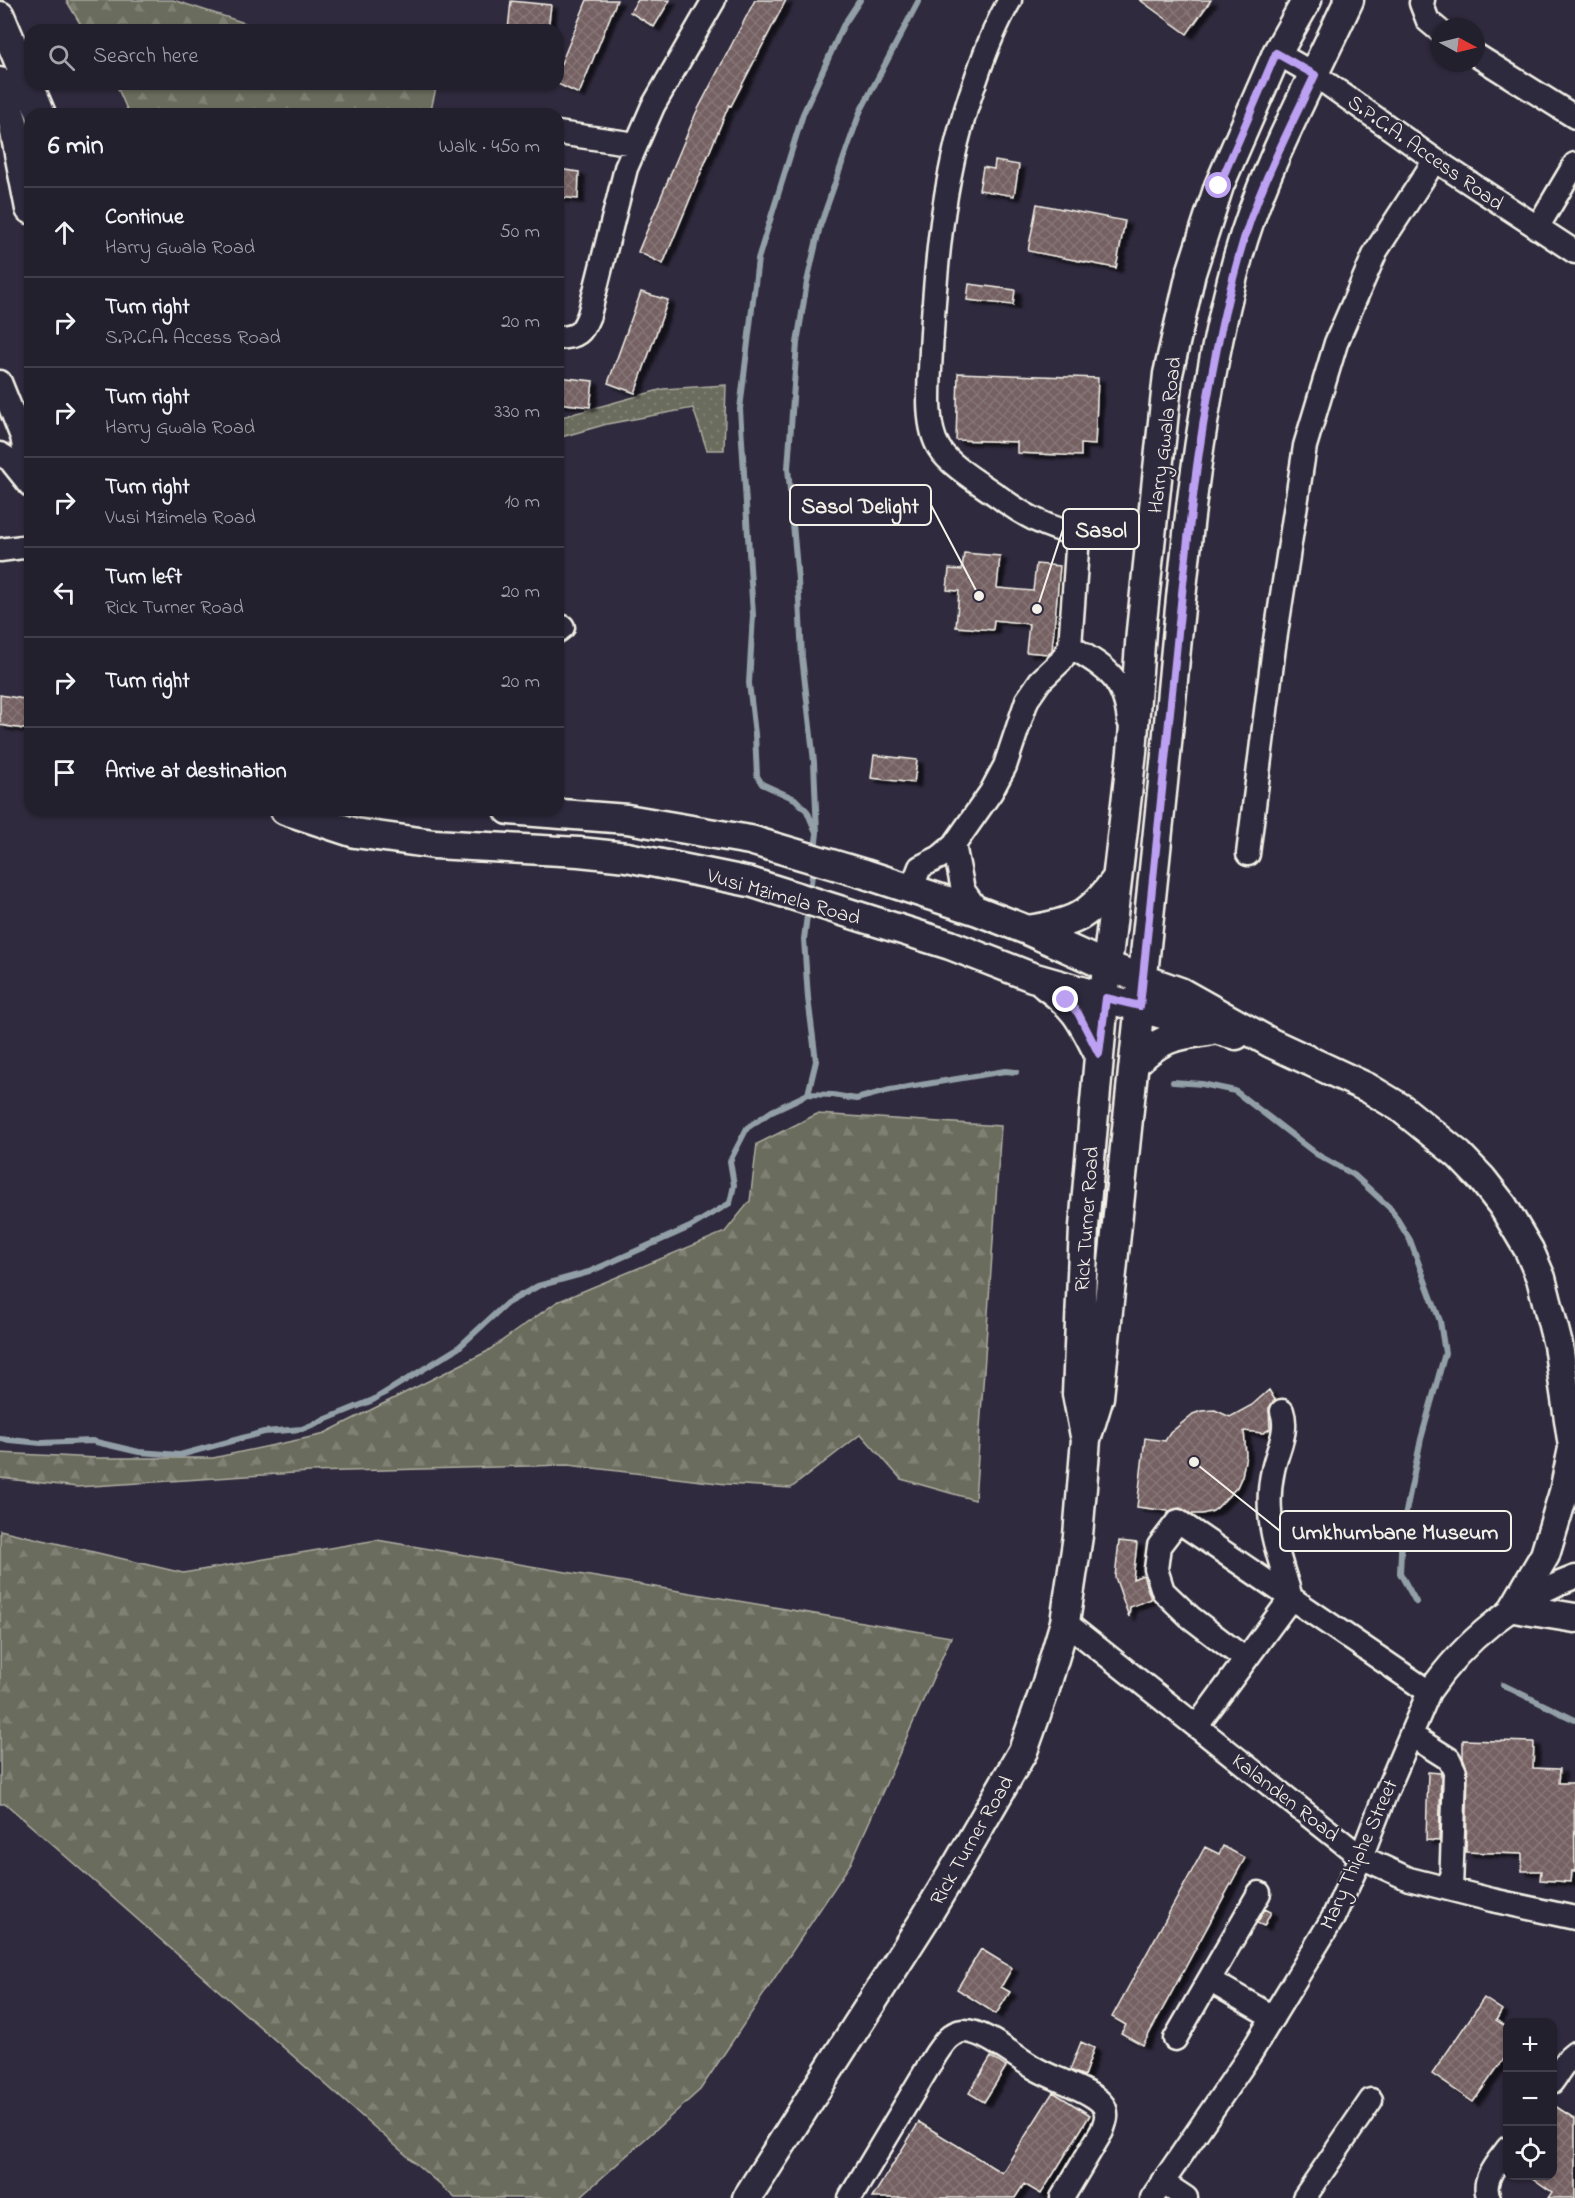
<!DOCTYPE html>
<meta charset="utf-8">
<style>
:root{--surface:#23202e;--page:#2f2d3a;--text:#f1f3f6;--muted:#a3a3aa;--line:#403e4a}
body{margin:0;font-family:"Indie Flower",sans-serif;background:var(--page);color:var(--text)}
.controls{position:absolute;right:18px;bottom:18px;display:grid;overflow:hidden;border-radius:12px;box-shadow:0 2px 4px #0004}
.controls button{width:54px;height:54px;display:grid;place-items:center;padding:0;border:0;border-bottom:2px solid var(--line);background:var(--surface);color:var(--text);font:30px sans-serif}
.compass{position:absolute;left:1431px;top:18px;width:54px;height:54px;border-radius:50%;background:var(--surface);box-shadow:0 2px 4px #0004;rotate:97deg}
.stop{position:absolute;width:18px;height:18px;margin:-14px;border:4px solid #bca0f2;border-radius:50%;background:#fff}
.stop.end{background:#bca0f2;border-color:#fff;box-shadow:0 2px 6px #0008}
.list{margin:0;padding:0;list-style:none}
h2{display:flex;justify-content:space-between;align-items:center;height:78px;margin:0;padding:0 24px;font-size:26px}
h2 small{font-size:20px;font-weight:400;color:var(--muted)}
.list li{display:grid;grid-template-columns:39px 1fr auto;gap:18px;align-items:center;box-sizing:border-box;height:90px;padding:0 24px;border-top:2px solid var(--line)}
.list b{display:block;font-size:22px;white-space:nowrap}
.list p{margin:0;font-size:20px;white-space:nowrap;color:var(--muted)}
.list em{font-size:20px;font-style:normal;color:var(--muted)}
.icon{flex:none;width:33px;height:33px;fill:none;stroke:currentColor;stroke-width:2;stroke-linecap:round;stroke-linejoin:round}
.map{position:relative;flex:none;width:1575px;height:2198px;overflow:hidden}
.search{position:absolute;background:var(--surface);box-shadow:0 2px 4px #0004;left:24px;top:24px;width:540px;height:66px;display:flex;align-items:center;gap:15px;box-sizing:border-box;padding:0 21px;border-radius:18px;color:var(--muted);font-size:22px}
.panel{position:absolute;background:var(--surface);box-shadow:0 2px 4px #0004;left:24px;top:108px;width:540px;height:708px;border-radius:18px}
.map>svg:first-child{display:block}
.grass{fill:url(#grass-dots);stroke:#afaea2;stroke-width:1.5}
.forest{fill:url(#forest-firs);stroke:#afaea2;stroke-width:1.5}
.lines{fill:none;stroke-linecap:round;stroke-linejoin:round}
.stream{stroke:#929fa7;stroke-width:6}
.building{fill:url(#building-cross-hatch);stroke:#f4f1e8;stroke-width:1.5;filter:url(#shadow)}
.minor-casing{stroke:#f4f1e8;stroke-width:27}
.major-casing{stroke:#f4f1e8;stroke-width:33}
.minor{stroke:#2f2a3d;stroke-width:22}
.major{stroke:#2f2a3d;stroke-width:28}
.route{stroke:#bca0f2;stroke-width:8}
.labels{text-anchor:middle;stroke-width:4.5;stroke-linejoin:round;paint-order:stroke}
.street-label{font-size:21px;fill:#f4f1e8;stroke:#2f2a3d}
.leader{fill:none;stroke:#f4f1e8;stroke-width:2}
.callout-dot{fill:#f4f1e8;stroke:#2f2a3d;stroke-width:2}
.callout{fill:#2f2a3d;stroke:#f4f1e8;stroke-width:2}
.callout-label{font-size:22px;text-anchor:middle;font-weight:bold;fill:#f4f1e8}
</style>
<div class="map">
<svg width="1575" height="2198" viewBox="0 0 1575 2198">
<defs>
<pattern id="grass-dots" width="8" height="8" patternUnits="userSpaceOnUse" patternTransform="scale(1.5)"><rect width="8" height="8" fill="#6a6c5d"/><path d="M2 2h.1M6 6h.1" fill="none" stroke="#808174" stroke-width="1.8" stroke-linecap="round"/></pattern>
<pattern id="forest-firs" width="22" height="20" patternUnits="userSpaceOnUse" patternTransform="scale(1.5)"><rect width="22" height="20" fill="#6a6c5d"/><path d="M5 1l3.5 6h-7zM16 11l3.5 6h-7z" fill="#808174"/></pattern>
<pattern id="building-cross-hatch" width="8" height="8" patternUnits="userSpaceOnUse" patternTransform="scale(1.5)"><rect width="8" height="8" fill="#746062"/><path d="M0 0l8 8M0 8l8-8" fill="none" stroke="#887778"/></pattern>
<filter id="shadow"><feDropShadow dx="6" dy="4" stdDeviation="1.5" flood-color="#0009"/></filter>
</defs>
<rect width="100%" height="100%" fill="#2f2a3d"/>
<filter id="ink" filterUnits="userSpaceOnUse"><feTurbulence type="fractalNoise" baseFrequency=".0167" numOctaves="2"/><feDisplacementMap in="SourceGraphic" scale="12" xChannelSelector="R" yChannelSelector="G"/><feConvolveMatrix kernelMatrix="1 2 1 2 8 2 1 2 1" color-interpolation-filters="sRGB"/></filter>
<g filter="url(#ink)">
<!-- grass -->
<path class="grass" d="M 726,385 L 724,450 L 707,450 L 693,408 L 607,424 L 558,438 L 558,418 L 663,389 Z"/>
<!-- forest -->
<path class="forest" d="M 66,0 L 173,0 L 267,30 L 84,30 Z
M 116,84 L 437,84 L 430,114 L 129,114 Z
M 817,1114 L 1001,1126 L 975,1500 L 901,1479 L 861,1434 L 791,1488 L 726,1484 L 568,1465 L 310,1472 L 77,1487 L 0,1478 L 0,1453 L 97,1458 L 213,1458 L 321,1435 L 486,1352 L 557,1302 L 725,1232 L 750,1201 L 757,1144 Z
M 0,1530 L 183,1573 L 377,1540 L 951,1637 L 851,1863 L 700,2090 L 579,2198 L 455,2198 L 6,1804 L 0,1804 Z"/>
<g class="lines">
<!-- stream -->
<path class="stream" d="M 815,830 L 807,811 L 795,799 L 762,784 L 757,776 L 755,734 L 749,683 L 753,615 L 740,409 L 758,259 L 803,114 L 843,26 L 860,0
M 815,850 L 817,833 L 814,762 L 802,657 L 798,580 L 788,468 L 797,343 L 807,282 L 820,226 L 860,112 L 919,0
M 810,892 L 813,866
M 1173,1082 L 1202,1084 L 1235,1091 L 1318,1155 L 1354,1175 L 1391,1209 L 1410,1240 L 1440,1321 L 1445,1353 L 1421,1439 L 1402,1531 L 1400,1573 L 1416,1602
M 808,1094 L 833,1095 L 856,1099 L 890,1090 L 1005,1071 L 1016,1072
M 0,1439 L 41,1443 L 92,1441 L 139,1452 L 180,1455 L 264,1432 L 302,1429 L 373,1400 L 458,1348 L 507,1303 L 538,1286 L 589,1272 L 690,1227 L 730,1203 L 734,1185 L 730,1161 L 747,1128 L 772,1111 L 808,1094 L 816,1061 L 808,998 L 804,939 L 808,908
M 1503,1685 L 1575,1720"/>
</g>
<!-- building -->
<path class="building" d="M 587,0 L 617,0 L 579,94 L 558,84 L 558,71 Z
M 638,0 L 670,0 L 654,27 L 630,12 Z
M 755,0 L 786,0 L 731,106 L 729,105 L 663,264 L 638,252 L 696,113 Z
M 1140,0 L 1211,0 L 1187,34 Z
M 511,1 L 551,5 L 548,30 L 508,30 Z
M 995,161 L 1019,165 L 1014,196 L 979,190 L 983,167 L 994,169 Z
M 558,169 L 579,172 L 578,199 L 558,197 Z
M 1037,204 L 1125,221 L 1116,268 L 1028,251 Z
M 969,284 L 1015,290 L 1013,305 L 967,300 Z
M 641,292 L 668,300 L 635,393 L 608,383 Z
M 958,373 L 1098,378 L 1095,445 L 1081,444 L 1081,456 L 1017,453 L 1017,442 L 956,440 Z
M 558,377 L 593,381 L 590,407 L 558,403 Z
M 964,553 L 1000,556 L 997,588 L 1033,591 L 1036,564 L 1060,566 L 1052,650 L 1049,654 L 1026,652 L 1029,624 L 994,620 L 993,630 L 956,627 L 959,591 L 947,590 L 949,569 L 962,570 Z
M 0,695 L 30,700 L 30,730 L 0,725 Z
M 874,755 L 917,760 L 914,783 L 871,778 Z
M 1269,1390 L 1275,1400 L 1269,1408 L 1270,1429 L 1263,1433 L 1244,1431 L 1246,1455 L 1242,1476 L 1237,1487 L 1218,1507 L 1213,1511 L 1202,1514 L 1191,1514 L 1180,1508 L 1169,1511 L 1137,1507 L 1145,1438 L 1165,1441 L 1170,1433 L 1193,1414 L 1201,1411 L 1215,1410 L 1230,1417 L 1252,1405 Z
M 1119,1541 L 1137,1543 L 1133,1579 L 1143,1575 L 1151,1599 L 1130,1607 L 1129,1617 L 1115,1577 Z
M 1463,1740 L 1534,1742 L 1533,1768 L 1560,1769 L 1559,1783 L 1574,1783 L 1575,1871 L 1572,1871 L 1571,1882 L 1540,1880 L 1541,1871 L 1522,1871 L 1522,1854 L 1466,1852 L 1468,1772 L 1463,1757 Z
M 1428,1772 L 1440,1773 L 1441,1775 L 1439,1841 L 1426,1840 Z
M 1223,1846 L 1245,1858 L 1143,2045 L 1121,2033 L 1126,2025 L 1112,2017 L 1205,1847 L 1219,1854 Z
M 1265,1909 L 1271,1912 L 1264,1926 L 1257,1923 Z
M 981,1949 L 1012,1968 L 1001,1987 L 1010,1992 L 996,2014 L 957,1989 Z
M 1484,1998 L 1502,2010 L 1496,2020 L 1508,2028 L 1508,2053 L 1473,2102 L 1432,2074 Z
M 1081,2042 L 1094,2048 L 1084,2076 L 1070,2070 Z
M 991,2057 L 1006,2067 L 984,2102 L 969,2093 Z
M 1053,2092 L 1090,2115 L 1041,2194 L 1024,2184 L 1015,2198 L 872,2198 L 919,2122 L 1002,2173 Z
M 1552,2104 L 1575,2119 L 1575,2198 L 1548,2198 L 1552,2192 L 1528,2175 L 1552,2175 Z"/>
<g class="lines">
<!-- minor casing -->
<g class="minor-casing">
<path id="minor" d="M 1010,0 C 996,24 985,52 976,79 C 944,167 936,257 931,350 C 930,378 924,424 939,448 C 950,467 988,488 1006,502 C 1037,524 1077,542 1116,532 C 1129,529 1142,523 1154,519
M 1423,0 L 1421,3 L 1428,21 L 1440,31
M 1277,53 L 1315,75 L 1435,160 L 1575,252
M 1476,55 L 1575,117
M 558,133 L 636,144
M 1537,228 L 1575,164
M 558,338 C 578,337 582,333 589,315 L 626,168 L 653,106 L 714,0
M 0,382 L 22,437 L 30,479
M 0,454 L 10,460 L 30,485
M 0,550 L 30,546
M 558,631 L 563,627
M 1070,646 C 1105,668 1124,676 1129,721
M 954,845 L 963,890 L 978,911
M 1248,854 L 1274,647 L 1305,446 L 1336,343 L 1376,251 L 1435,160
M 911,890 L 920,867 L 940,857 L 954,845 L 991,792 L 1005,766 L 1027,700 L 1040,681 L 1061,661 L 1070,646 L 1078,536
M 1065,1622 L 1361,1857 L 1409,1879 L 1492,1900 L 1575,1918
M 1245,1659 L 1190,1617 L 1163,1591 L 1156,1569 L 1159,1546 L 1178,1521 L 1429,1692
M 1197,1726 L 1291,1598 C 1284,1572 1271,1538 1270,1512 C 1269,1498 1270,1483 1273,1470 C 1277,1450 1289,1431 1282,1411
M 1411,1735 L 1449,1759 L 1455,1772 L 1451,1889
M 1209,1980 L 1273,2017
M 1175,2039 L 1259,1893
M 1552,2082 L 1569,2058 L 1575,2053
M 1162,2182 L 1186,2198
M 850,2198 L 936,2054 C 943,2044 950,2032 963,2031 C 984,2030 1015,2057 1033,2067 C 1044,2074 1056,2078 1067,2083 C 1077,2088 1096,2095 1103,2105 C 1109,2114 1105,2122 1102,2131 L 1062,2198
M 1152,2198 L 1249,2056 L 1333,1918 L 1361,1857 L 1385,1795 L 1429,1692 C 1464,1640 1516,1599 1575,1577
M 1304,2198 L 1371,2100
M 1489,2198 C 1480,2180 1498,2162 1508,2148"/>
</g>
<!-- major casing -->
<g class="major-casing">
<path id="major" d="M 0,16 L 41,114
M 0,82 L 13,122 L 30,209
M 285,810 L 355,833 L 434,844 L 579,852 L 627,857 L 750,882 L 950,945 L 1032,977 L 1236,1035
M 509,810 L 627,819 L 750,840 L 865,874 L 978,911 L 1027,930 L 1107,966 L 1180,992 L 1271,1043 L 1368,1088 L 1401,1108 L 1459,1155 L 1482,1179 L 1503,1206 L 1529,1250 L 1541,1278 L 1558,1345 L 1575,1460
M 1027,930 C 1073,924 1090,916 1117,878
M 1046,986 C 1078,1009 1081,1020 1099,1054
M 1135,1063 C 1161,1038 1172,1036 1208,1031
M 1085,1436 L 1077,1394 L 1084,1227 L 1107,966 L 1132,752 L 1141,631 L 1168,374 L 1191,273 L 1219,186 L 1277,53 L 1307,0
M 1573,1448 L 1564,1492 L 1545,1555 L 1514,1608 L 1575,1618
M 747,2198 L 923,1922 L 959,1862 L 1023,1751 L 1045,1689 L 1065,1622 L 1078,1536 L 1086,1439 L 1099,1397 C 1123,1182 1145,968 1166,754 C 1182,588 1194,418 1238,257 C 1263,168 1311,83 1349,0"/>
</g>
<!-- minor -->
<use href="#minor" class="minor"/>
<!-- major -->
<use href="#major" class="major"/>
</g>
</g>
<g class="lines" filter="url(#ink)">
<!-- route -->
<path class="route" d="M 1066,1000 L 1078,1013 L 1099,1054 L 1106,998 L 1140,1006 C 1153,889 1164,771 1176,653 C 1189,520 1203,385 1239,256 C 1256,193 1287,134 1315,75 L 1276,53 L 1219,186"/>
</g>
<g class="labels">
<!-- street labels -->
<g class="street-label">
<text transform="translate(1426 152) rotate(35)" y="7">S.P.C.A. Access Road</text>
<text transform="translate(1164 435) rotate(-83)" y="7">Harry Gwala Road</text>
<text transform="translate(784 896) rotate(16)" y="7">Vusi Mzimela Road</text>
<text transform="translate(1086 1219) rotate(-86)" y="7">Rick Turner Road</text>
<text transform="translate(1286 1797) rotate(38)" y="7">Kalanden Road</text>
<text transform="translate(971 1840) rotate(-60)" y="7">Rick Turner Road</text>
<text transform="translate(1358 1854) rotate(-66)" y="7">Mary Thiphe Street</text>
</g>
</g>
<!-- callouts -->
<path class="leader" d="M979 596L931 505M1037 609L1063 529M1194 1462L1280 1531"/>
<g class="callout-dot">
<circle cx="979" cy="596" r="6"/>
<circle cx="1037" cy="609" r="6"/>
<circle cx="1194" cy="1462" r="6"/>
</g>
<g class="callout">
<rect x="790" y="485" width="141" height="40" rx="6"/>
<rect x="1063" y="509" width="76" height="40" rx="6"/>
<rect x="1280" y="1511" width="231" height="40" rx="6"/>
</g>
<g class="callout-label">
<text x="860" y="513">Sasol Delight</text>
<text x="1101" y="537">Sasol</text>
<text x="1395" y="1539">Umkhumbane Museum</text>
</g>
</svg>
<div class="controls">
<button>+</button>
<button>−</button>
<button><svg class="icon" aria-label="locate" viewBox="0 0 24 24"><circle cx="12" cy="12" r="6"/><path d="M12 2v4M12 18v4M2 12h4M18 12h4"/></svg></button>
</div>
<svg class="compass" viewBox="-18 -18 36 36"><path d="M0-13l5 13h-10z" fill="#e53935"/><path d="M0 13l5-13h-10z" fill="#a3a3aa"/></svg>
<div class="stop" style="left:1219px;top:186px"></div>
<div class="stop end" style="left:1066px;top:1000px"></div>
<div class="search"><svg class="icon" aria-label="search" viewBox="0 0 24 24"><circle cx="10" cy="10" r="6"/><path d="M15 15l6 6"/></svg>Search here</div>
<section class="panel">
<h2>6 min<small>Walk · 450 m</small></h2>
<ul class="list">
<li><svg class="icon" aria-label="ahead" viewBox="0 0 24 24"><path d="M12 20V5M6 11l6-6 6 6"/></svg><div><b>Continue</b><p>Harry Gwala Road</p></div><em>50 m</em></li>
<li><svg class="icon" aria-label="right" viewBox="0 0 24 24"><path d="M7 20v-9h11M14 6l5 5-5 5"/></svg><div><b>Turn right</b><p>S.P.C.A. Access Road</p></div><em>20 m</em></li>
<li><svg class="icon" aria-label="right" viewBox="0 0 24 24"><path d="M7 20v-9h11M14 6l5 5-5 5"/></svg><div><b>Turn right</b><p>Harry Gwala Road</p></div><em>330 m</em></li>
<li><svg class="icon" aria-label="right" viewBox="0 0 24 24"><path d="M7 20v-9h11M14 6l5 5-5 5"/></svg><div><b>Turn right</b><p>Vusi Mzimela Road</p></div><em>10 m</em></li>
<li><svg class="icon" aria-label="left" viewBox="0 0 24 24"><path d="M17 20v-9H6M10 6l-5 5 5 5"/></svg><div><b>Turn left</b><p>Rick Turner Road</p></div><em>20 m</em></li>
<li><svg class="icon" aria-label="right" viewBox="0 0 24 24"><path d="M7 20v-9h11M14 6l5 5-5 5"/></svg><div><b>Turn right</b></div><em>20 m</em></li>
<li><svg class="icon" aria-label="arrive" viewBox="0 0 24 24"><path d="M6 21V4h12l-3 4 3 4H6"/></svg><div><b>Arrive at destination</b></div></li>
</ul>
</section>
</div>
